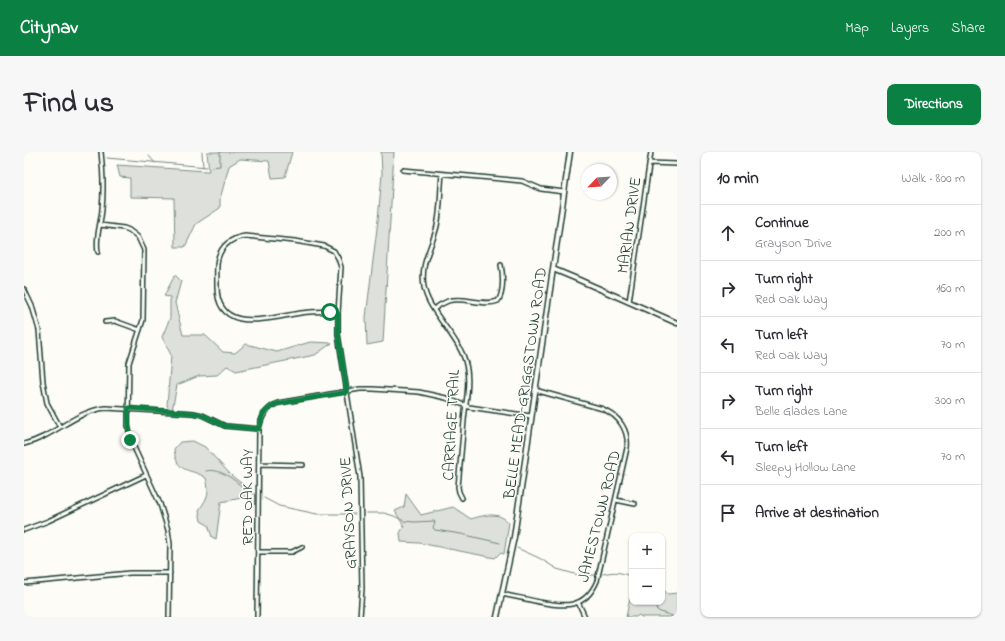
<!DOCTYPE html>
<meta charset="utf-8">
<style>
:root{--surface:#fff;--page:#f7f7f7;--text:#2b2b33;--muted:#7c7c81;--line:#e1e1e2;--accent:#0b8043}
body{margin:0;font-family:"Indie Flower",sans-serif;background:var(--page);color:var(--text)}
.controls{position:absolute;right:12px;bottom:12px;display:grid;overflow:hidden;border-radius:8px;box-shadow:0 1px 3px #0004}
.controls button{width:36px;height:36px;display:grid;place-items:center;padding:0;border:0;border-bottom:1px solid var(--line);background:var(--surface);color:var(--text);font:20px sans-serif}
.compass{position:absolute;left:557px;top:12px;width:36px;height:36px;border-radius:50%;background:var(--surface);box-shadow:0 1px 3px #0004;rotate:245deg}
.stop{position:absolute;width:12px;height:12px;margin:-9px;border:3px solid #0b8043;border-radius:50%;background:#fff}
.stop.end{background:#0b8043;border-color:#fff;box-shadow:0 1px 4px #0008}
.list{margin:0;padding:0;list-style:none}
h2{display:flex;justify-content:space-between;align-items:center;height:52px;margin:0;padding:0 16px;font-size:17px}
h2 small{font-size:13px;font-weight:400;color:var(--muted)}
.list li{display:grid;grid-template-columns:26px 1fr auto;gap:12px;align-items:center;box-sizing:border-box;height:56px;padding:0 16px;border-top:1px solid var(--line)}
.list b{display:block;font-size:15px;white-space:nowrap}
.list p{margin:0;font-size:13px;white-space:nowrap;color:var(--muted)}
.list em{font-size:13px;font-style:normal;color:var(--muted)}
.icon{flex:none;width:22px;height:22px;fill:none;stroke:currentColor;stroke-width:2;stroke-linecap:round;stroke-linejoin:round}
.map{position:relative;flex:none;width:653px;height:465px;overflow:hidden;border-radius:8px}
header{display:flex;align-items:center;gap:24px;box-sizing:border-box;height:56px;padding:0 20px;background:var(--accent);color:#fff}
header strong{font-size:19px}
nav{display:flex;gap:22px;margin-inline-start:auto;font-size:14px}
.intro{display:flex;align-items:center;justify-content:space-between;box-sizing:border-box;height:96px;padding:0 24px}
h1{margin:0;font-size:28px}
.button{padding:10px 18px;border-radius:8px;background:var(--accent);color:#fff;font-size:14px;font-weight:700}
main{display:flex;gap:24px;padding:0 24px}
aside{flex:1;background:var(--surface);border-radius:8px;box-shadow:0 1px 3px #0004}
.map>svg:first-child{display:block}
.green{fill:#dde0db;stroke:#7e8e88}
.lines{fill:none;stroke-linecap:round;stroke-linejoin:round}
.stream{stroke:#75877f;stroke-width:1}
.minor-casing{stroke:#1f3d34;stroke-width:6}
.tertiary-casing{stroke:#1f3d34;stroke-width:7}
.minor{stroke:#fdfcf7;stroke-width:3}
.tertiary{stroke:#fdfcf7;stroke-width:4}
.route{stroke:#0b8043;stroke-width:5}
.labels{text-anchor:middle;stroke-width:3;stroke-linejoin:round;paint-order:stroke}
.street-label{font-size:16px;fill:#1f3d34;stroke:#fdfcf7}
</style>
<header>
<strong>Citynav</strong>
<nav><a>Map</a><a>Layers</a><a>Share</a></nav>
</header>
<div class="intro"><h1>Find us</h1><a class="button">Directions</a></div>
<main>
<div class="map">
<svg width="653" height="465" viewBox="0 0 653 465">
<rect width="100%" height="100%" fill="#fdfcf7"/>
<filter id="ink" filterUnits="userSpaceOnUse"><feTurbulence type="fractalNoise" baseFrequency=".025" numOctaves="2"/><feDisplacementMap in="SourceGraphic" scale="8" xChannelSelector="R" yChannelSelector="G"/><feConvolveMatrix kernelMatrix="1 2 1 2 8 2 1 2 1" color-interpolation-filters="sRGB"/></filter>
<g filter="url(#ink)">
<!-- green -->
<path class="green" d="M 183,0 L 268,0 L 261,25 L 248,26 L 245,9 L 216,7 L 205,14 L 196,47 L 196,56 L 172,72 L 161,95 L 151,95 L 150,46 L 106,45 L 106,26 L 96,25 L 93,13 L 182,19 L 185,19 Z
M 357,0 L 370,0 L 359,190 L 343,193 L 342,165 L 354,68 L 358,22 Z
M 151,123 L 157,129 L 151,151 L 159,183 L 181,183 L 199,200 L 211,201 L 222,192 L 253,200 L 286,190 L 308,191 L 291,203 L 212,219 L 203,214 L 193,223 L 175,224 L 153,233 L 148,259 L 143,254 L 147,203 L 138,185 L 146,166 L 146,145 L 140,144 Z
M 169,289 L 181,295 L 207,323 L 222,335 L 223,345 L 197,350 L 192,387 L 188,385 L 184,373 L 177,369 L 175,358 C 184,345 186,341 182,326 C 167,315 153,324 150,297 L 156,290 Z
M 382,342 L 397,363 L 429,355 L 447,367 C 460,363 475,359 485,371 L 480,402 L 476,401 L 471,406 L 395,391 L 377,390 L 376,381 L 380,374 L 371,359 L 380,355 Z
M 608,436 L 608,450 L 638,450 L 638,437 L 644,442 L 653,441 L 653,465 L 617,465 L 615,463 L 612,465 L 602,465 Z"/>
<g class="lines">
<!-- stream -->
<path class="stream" d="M 178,0 L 179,15
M 125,4 L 131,11
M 83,6 L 183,15
M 188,15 L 196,14 L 196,1 L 197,0
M 182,319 C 198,315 213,331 225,340 L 230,342
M 240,346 L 255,354 L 293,362 L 331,362
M 343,361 L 360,361 L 370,364 L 380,369 L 390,370 L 410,369 L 411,370 L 409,376 L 411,378 L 437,382 L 476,391
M 493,396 L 515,406 L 533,417 L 554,423 L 571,423
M 579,422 C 591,419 597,420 608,425
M 634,450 L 632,457 C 637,462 644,461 650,465"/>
<!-- minor casing -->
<g class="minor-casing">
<path id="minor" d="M 625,11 L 653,12
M 379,18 L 498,29 L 517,37 L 540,40
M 418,22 C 416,39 417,57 413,74 C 408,96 396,110 400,135 C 404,158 430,181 439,203 C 448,224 442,247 440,269 C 438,291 436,313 434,335 L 435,340 L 438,346
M 76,73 L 100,76 L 105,78 L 114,85 L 120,98 L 119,168 L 105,211 L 104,274 L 108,291 L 136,352 L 144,378 L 146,392 L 145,465
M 221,84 L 271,89 L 300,94 L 310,99 L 314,106 L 317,115 L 314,161 C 305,159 296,159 286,160 C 254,162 192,188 193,133 C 193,124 192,114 194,106 C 198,93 208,86 221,84 Z
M 74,100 C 71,85 77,72 78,57 C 80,38 79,19 77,0
M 0,137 L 8,154 L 15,178 L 19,230 L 23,251 L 36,275
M 605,150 L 627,0
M 410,157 C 414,154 419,151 424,149 C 440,144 459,155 474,149 C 480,141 479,122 477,113
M 314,161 L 314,182 L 336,325 L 338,437 L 336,465
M 81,170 L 91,169 L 116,178
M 0,292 C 30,285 51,259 82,256 L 169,261 L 178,263 L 201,274 L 235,277
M 235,312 L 279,313
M 592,348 L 611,352
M 0,378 L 24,369 L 122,323
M 234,400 L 268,400 L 278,395
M 0,431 L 12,430 L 106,421 L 146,421
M 478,442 C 491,445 503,447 515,450 C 541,455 561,457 573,429 L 603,296 C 605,278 595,264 579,257 L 511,238
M 554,450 L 561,465
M 233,465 L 235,277 C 237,265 242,256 254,251 L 336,237 L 349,237 L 395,240 L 422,246 L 445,255 L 507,264"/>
</g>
<!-- tertiary casing -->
<g class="tertiary-casing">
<path id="tertiary" d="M 529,117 L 553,127 L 653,171
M 473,465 L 490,385 L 546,0"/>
</g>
<!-- minor -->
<use href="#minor" class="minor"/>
<!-- tertiary -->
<use href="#tertiary" class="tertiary"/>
</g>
</g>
<g class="lines" filter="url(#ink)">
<!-- route -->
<path class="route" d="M 106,288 L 105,280 L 104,256 L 169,261 L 178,263 L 201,274 L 235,277 L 239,262 L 251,252 L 323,240 L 314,182 L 314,162 L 306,160"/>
</g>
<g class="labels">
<!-- street labels -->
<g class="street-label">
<text transform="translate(604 73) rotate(-82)" y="6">MARIAN DRIVE</text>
<text transform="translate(500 231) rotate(-82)" y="6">BELLE MEAD-GRIGGSTOWN ROAD</text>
<text transform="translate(426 273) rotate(-87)" y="6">CARRIAGE TRAIL</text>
<text transform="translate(222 345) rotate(-90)" y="6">RED OAK WAY</text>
<text transform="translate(323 361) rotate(-93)" y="6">GRAYSON DRIVE</text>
<text transform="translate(574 364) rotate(-76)" y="6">JAMESTOWN ROAD</text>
</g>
</g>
</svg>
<div class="controls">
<button>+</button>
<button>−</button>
</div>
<svg class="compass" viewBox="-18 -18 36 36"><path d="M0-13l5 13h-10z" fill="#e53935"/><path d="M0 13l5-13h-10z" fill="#7c7c81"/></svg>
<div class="stop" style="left:306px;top:160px"></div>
<div class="stop end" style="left:106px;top:288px"></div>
</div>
<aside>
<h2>10 min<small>Walk · 800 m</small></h2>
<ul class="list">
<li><svg class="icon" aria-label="ahead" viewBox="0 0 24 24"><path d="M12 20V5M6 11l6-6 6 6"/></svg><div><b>Continue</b><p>Grayson Drive</p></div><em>200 m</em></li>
<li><svg class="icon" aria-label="right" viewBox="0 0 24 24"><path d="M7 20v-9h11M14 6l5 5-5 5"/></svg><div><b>Turn right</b><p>Red Oak Way</p></div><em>160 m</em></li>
<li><svg class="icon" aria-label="left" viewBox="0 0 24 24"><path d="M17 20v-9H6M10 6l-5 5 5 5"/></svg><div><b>Turn left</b><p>Red Oak Way</p></div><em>70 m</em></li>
<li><svg class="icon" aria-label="right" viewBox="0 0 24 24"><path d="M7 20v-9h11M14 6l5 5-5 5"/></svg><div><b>Turn right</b><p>Belle Glades Lane</p></div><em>300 m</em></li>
<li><svg class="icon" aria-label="left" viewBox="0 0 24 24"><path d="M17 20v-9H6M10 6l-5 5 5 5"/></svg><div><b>Turn left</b><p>Sleepy Hollow Lane</p></div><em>70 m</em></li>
<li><svg class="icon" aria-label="arrive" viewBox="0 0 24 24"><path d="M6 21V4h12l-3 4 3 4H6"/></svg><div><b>Arrive at destination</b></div></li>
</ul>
</aside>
</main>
